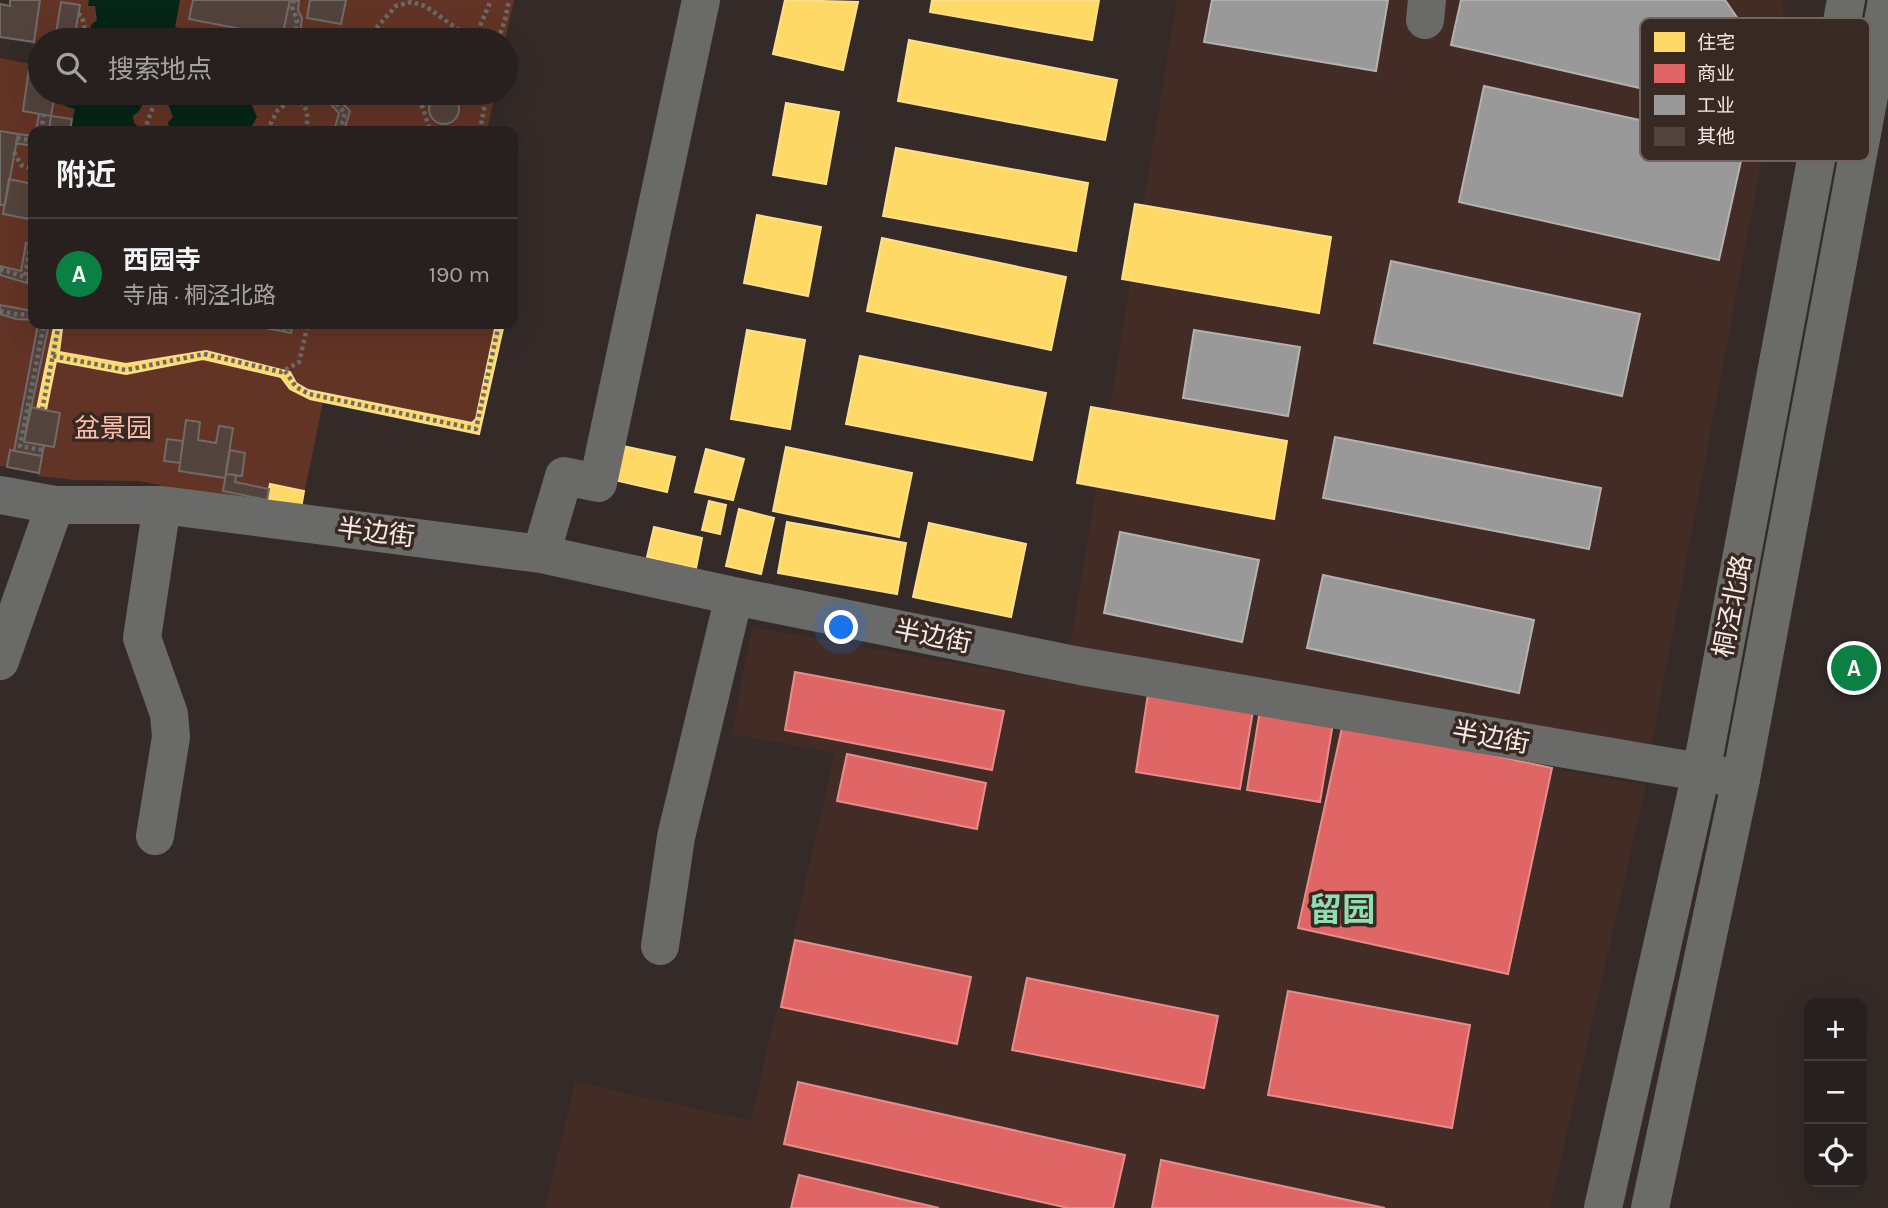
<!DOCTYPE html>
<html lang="zh">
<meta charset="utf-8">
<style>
:root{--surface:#27201e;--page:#332d2b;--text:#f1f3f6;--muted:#a4a3a4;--line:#433e3c;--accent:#0b8043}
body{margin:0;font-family:Karla,"Noto Sans SC",sans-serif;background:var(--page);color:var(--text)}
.controls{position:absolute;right:21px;bottom:21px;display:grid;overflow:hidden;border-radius:14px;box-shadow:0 7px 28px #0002}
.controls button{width:63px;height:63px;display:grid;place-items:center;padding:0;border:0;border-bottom:2px solid var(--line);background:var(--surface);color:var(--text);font:35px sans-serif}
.you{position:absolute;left:842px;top:628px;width:24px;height:24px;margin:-18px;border:5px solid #fff;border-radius:50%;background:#1a73e8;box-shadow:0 0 0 10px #1a73e833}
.badge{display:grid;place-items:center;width:46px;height:46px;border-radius:50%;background:var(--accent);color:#fff;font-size:23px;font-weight:700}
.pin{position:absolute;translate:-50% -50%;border:4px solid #fff;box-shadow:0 2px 7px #0006}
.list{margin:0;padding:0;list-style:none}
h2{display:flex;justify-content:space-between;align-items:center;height:91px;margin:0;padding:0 28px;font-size:30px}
h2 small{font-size:23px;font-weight:400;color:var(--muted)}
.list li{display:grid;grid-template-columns:46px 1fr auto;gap:21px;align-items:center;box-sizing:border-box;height:112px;padding:0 28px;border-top:2px solid var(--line)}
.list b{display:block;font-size:26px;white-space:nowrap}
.list p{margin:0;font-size:23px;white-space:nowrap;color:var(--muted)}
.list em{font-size:23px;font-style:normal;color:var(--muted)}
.icon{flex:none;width:38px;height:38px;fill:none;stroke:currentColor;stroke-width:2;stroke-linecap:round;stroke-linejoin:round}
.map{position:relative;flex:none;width:1888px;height:1208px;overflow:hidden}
.search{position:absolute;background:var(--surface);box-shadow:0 7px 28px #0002;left:28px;top:28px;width:490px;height:77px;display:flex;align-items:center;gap:18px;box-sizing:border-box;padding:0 24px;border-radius:38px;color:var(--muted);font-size:26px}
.panel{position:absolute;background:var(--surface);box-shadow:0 7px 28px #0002;left:28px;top:126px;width:490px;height:203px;border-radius:14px}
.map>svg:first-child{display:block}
.built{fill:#422c25}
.green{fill:#623425}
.water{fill:#052616}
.homes{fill:#ffd966;stroke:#fcde8c;stroke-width:2}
.shops{fill:#e06666;stroke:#e68d8c;stroke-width:2}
.industry{fill:#999;stroke:#b5b1b0;stroke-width:2}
.building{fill:#53433d;stroke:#726a67;stroke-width:2}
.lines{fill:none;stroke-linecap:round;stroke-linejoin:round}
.path{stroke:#6b6a68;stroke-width:4.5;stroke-dasharray:3.5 3.5;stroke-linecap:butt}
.minor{stroke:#6a6a69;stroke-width:38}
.major{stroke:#6b6b68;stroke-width:38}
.labels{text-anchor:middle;stroke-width:7;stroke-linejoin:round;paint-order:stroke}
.park-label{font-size:26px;fill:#f9bdab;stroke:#392923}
.street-label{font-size:26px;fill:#f5e9e6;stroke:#392923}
.district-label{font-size:33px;font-weight:bold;fill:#8fdeb3;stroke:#392923}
.key{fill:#392923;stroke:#71635e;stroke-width:2}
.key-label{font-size:19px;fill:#f5e9e6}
</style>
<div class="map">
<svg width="1888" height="1208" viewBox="0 0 1888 1208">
<rect width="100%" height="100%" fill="#342b28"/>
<!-- built -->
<path class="built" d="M 1177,0 L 1783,0 L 1784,41 L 1650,753 L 1070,647 Z
M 752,627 L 1646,785 L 1550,1208 L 545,1208 L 575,1082 L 751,1121 L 835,753 L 732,734 Z"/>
<!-- green -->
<path class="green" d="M 40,0 L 514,0 L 505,40 L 40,40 L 40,93 L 495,93 L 487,131 L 33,131 L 33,324 L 504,324 L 479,434 L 323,402 L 300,514 L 139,481 L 74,480 L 38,476 L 38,472 L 0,466 L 0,58 L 30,64 Z"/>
<!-- water -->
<path class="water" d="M 89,0 L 180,0 L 175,27 L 215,35 L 214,40 L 97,40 L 98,33 L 90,32 L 91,25 L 97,20 L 95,6 L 88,6 Z
M 73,93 L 263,93 L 263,96 L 249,98 L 257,117 L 249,131 L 169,131 L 168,122 L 173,117 L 167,101 L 147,97 L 139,111 L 133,116 L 134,123 L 144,131 L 70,131 L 75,109 L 65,106 L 63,102 Z"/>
<!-- homes -->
<path class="homes" d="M 785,0 L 858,2 L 843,70 L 773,54 Z
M 932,0 L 1099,0 L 1092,40 L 930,12 Z
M 909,40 L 1117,80 L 1105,140 L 898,101 Z
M 786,103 L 839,112 L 826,184 L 773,175 Z
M 896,148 L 1088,183 L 1076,251 L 883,216 Z
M 1135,204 L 1331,237 L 1319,313 L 1122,279 Z
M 757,215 L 821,227 L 808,296 L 744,283 Z
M 882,238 L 1066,277 L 1051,350 L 867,311 Z
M 496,324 L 504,324 L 479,434 L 310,399 L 290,389 L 281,377 L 203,359 L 126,374 L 56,361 L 46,410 L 37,409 L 54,327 L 62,329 L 59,352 L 126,364 L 206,351 L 290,372 L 296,383 L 308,390 L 472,423 L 476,419 Z
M 747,330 L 805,340 L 790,429 L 731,419 Z
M 860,356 L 1046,393 L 1032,460 L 846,424 Z
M 1091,407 L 1287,441 L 1274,519 L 1077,483 Z
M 618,445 L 675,457 L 667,492 L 610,479 Z
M 786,447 L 912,473 L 899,537 L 773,511 Z
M 706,449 L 744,459 L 733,500 L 695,492 Z
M 270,484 L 304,491 L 300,514 L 265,507 Z
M 709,501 L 726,505 L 720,534 L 702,530 Z
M 739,509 L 774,518 L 761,574 L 726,566 Z
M 787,522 L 906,543 L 897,594 L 778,573 Z
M 929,523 L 1026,544 L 1011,617 L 913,597 Z
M 654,527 L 702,538 L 696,568 L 647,557 Z"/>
<!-- shops -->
<path class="shops" d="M 795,672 L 1004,711 L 992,770 L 785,730 Z
M 1148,694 L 1253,711 L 1240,789 L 1136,772 Z
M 1260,710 L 1333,723 L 1320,802 L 1247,790 Z
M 1343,723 L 1552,768 L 1508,974 L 1298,928 Z
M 847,754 L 986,783 L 977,829 L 837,801 Z
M 795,940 L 971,977 L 957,1044 L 781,1007 Z
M 1027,978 L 1218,1016 L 1204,1088 L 1012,1050 Z
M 1288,991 L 1470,1025 L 1452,1128 L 1268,1095 Z
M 798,1082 L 1125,1155 L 1113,1208 L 1068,1208 L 784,1144 Z
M 1161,1160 L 1385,1208 L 1152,1208 Z
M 799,1175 L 939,1208 L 791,1208 Z"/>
<!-- industry -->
<path class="industry" d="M 1212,0 L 1388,0 L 1376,71 L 1204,42 Z
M 1461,0 L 1725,0 L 1760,51 L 1745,112 L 1451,45 Z
M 1484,86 L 1745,143 L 1719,260 L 1459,202 Z
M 1391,261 L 1640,314 L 1622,396 L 1374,343 Z
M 1194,330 L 1300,347 L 1288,416 L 1183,398 Z
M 1335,437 L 1601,488 L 1589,549 L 1323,498 Z
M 1120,532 L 1259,560 L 1242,642 L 1104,613 Z
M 1323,575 L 1534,620 L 1519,693 L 1307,648 Z"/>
<!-- building -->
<path class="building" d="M 10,0 L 40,0 L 34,42 L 0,37 L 0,4 L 10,6 Z
M 193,0 L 290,0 L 282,37 L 189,19 Z
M 290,0 L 299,1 L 298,10 L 302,18 L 299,40 L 289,40 L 289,38 L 282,37 Z
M 310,0 L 346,0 L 341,24 L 307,18 Z
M 61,2 L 80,5 L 74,40 L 55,40 Z
M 30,64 L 40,66 L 40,77 L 28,75 Z
M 28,75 L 40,77 L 40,93 L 55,93 L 51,116 L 23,111 Z
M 332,93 L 350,111 L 344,131 L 334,131 L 339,113 L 321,94 Z
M429 109a15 15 0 1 1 30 0a15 15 0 1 1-30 0Z
M 39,114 L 51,116 L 49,131 L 36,131 Z
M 51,116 L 72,119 L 70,131 L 49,131 Z
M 0,131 L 18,134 L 5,205 L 0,205 Z
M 18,134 L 33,136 L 33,146 L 16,143 Z
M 9,179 L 33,184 L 29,219 L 3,214 Z
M 26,243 L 33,244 L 27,283 L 0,275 L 0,266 L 21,271 Z
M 0,305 L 33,311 L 33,320 L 16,319 L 0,314 Z
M 38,324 L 49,324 L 24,442 L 44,445 L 42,456 L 14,451 Z
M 277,324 L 293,324 L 291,333 L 250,325 Z
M 30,407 L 60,413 L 54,447 L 24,442 Z
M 186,420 L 200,422 L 198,440 L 216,443 L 219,426 L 233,428 L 225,478 L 179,471 Z
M 167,439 L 183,441 L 180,463 L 164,461 Z
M 10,450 L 42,456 L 39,473 L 7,467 Z
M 230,450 L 245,453 L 242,476 L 226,474 Z
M 226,474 L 236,475 L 235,482 L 269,489 L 267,500 L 223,491 Z"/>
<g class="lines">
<!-- path -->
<path class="path" d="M 294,0 L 292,7 L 297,20 L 294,40
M 78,14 L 82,16 L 87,40
M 370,40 L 371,34 L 396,6 L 411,2 L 425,6 L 469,37 L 475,38 L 491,0
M 498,40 L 505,20 L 509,0
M 286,93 L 289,101
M 327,93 L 345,113 L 340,131
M 414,93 L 423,108 L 430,131
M 41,131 L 44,114
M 144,131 L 153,107 L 148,93
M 267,131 L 277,111 L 291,100 C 310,102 308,117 306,131
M 480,131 L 487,93
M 17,138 L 33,141
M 14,152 L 21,165 L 33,169
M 0,269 L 25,277 L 30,247 L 33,248
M 0,311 L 15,314 L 33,315
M 255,324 L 288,331 L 290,324
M 53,356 L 126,370 L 204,354 L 281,372 L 299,362 L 308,324
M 285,371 L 296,387 L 309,394 L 476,429 L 499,324
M 42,410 L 58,329
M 42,450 L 20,446 L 44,324"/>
<!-- minor -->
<path class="minor" d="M 1425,20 L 1427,0
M 0,495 L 55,505 L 162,505 L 541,554 L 734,596 L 1080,666 L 1741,779
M 541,554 L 564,476 L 598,483 L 701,0
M 0,661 L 55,505
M 155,836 L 171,737 L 169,714 L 142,638 L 162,505
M 660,946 L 676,837 L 734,596"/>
<!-- major -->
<path class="major" d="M 1603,1208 L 1701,773 L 1846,0
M 1650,1208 L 1741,779 L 1887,0"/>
</g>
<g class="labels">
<!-- park labels -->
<g class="park-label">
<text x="113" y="437">盆景园</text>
</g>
<!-- street labels -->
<g class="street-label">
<text transform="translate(376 532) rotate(7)" y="9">半边街</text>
<text transform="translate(1732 606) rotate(-79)" y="9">桐泾北路</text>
<text transform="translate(933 636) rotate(11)" y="9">半边街</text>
<text transform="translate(1491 737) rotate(10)" y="9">半边街</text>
</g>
<!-- district labels -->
<g class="district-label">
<text x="1342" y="921">留园</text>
</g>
</g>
<!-- legend -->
<rect x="1640" y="18" width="230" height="143" rx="10" class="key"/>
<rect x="1654" y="32" width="31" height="20" fill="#ffd966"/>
<rect x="1654" y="64" width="31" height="19" fill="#e06666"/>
<rect x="1654" y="95" width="31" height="20" fill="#999"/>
<rect x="1654" y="127" width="31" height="19" fill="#53433d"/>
<g class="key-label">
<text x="1697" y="49">住宅</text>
<text x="1697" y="80">商业</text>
<text x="1697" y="112">工业</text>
<text x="1697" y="143">其他</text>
</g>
</svg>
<div class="controls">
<button>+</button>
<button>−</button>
<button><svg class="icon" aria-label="locate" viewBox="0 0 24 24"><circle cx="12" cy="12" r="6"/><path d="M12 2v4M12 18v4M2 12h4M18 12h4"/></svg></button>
</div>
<div class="you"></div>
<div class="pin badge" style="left:1854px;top:668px">A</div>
<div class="search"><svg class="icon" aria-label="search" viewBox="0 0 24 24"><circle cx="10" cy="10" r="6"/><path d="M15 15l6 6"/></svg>搜索地点</div>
<section class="panel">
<h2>附近<small></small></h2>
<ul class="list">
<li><span class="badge">A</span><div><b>西园寺</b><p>寺庙 · 桐泾北路</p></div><em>190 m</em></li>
</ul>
</section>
</div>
